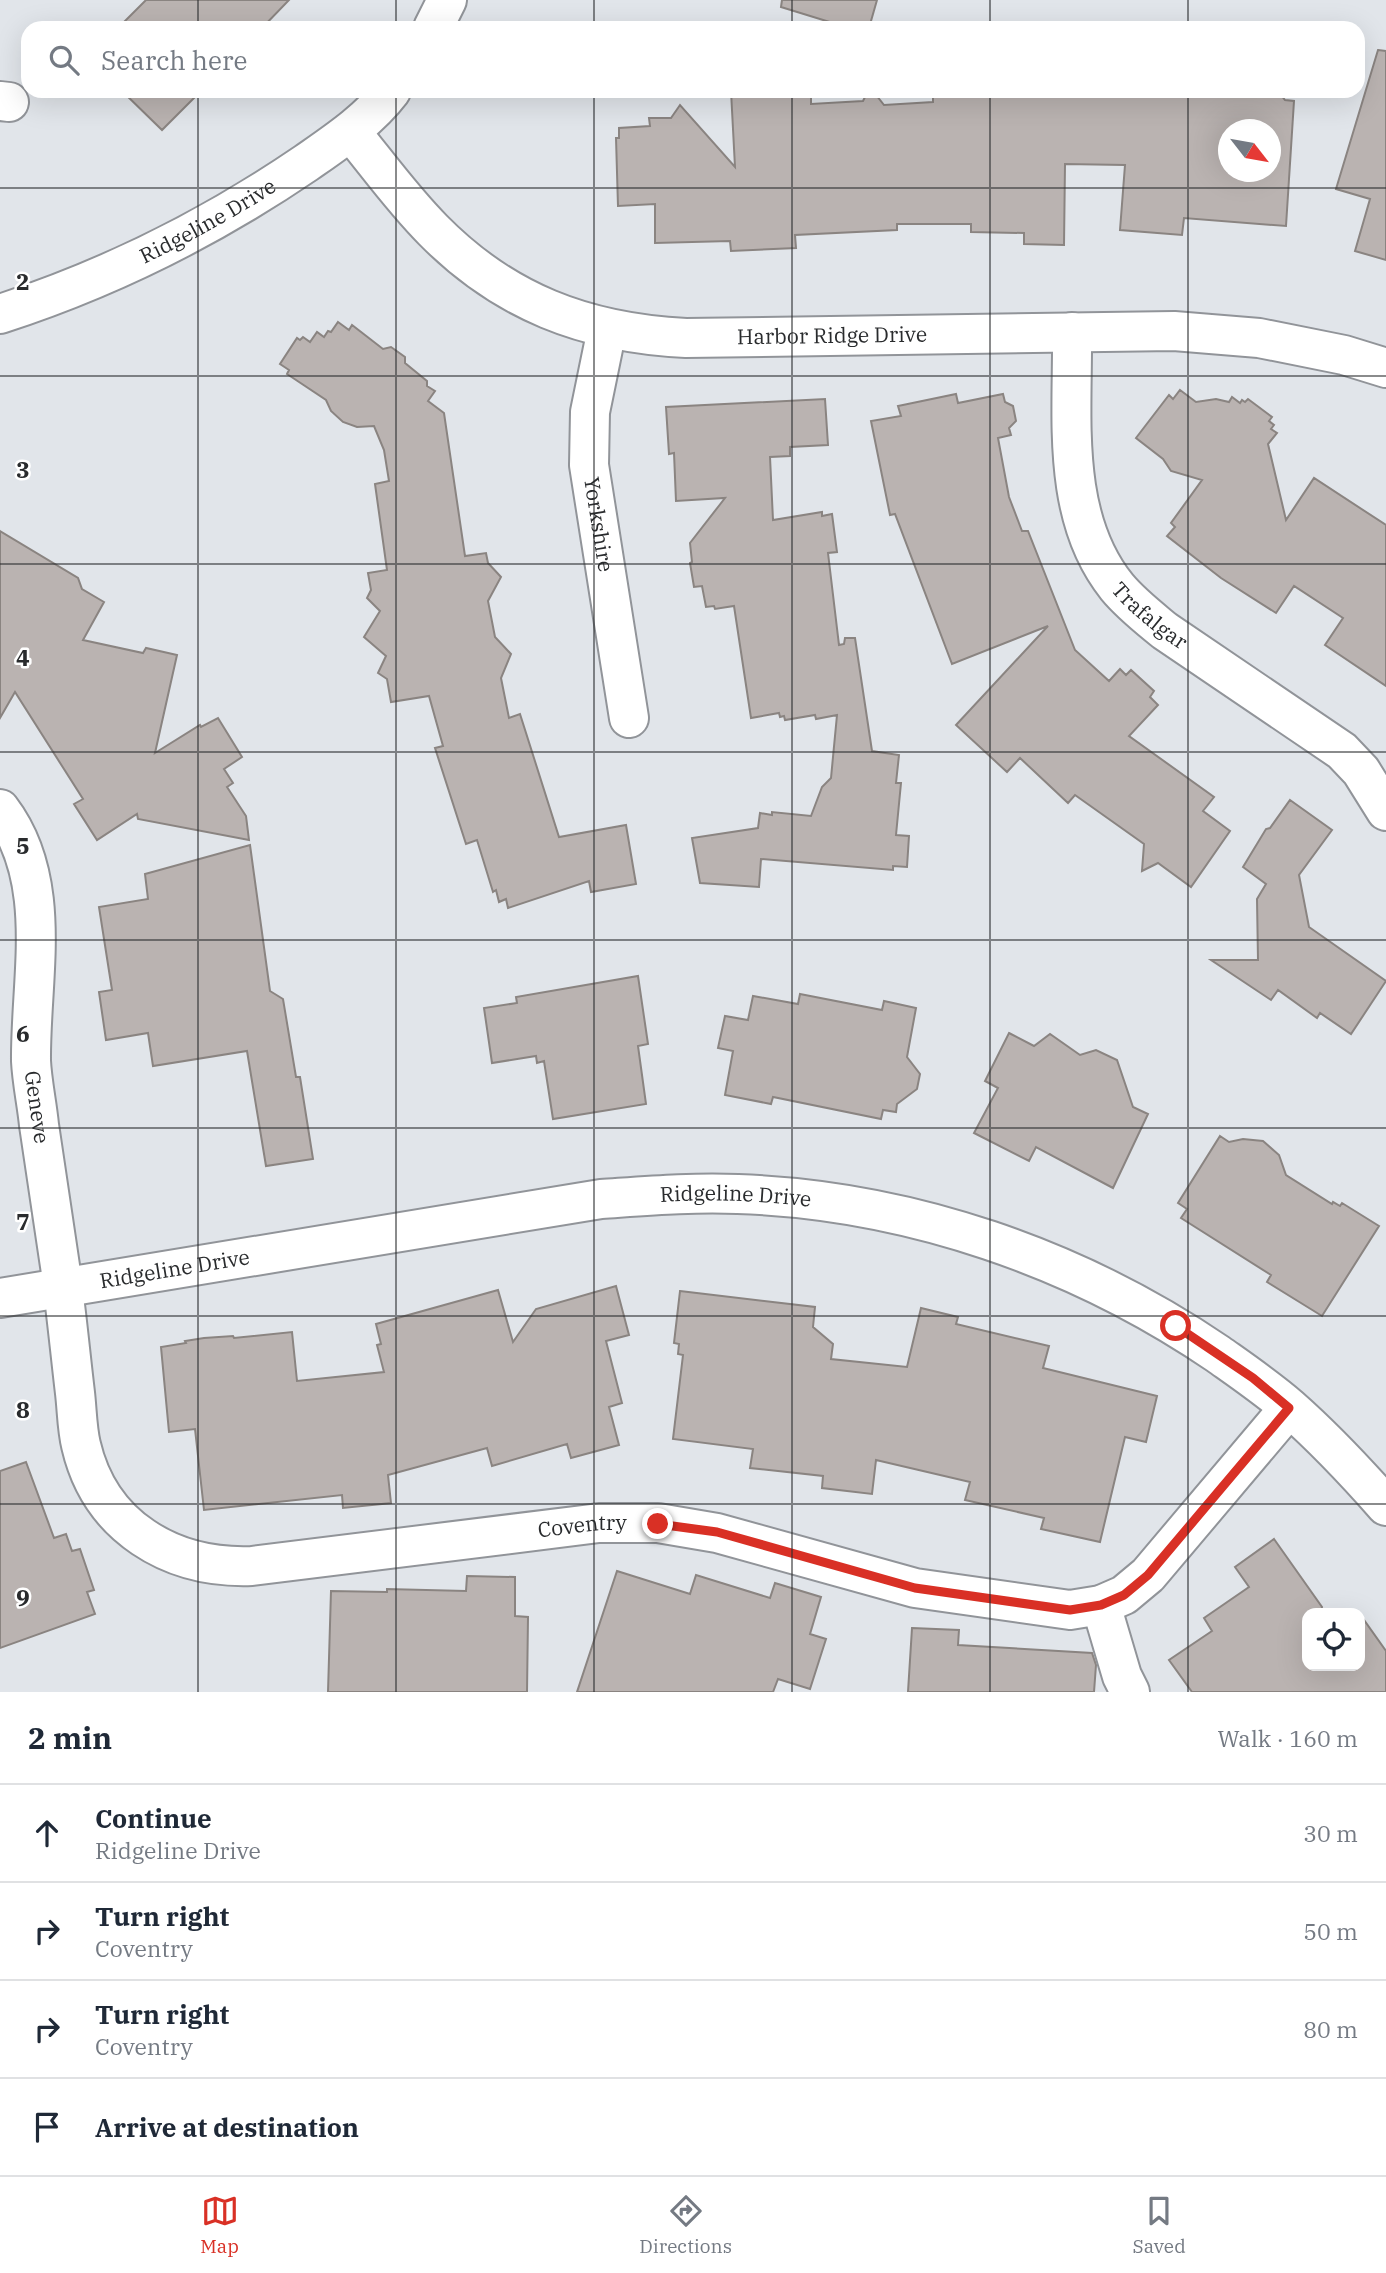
<!DOCTYPE html>
<meta charset="utf-8">
<style>
:root{--surface:#fff;--page:#f6f6f7;--text:#1f2937;--muted:#747a83;--line:#e0e1e3;--accent:#d93025}
body{margin:0;font-family:"IBM Plex Serif",serif;background:var(--page);color:var(--text)}
.controls{position:absolute;right:21px;bottom:21px;display:grid;overflow:hidden;border-radius:14px;box-shadow:0 7px 28px #0002}
.controls button{width:63px;height:63px;display:grid;place-items:center;padding:0;border:0;border-bottom:2px solid var(--line);background:var(--surface);color:var(--text);font:35px sans-serif}
.compass{position:absolute;left:1218px;top:119px;width:63px;height:63px;border-radius:50%;background:var(--surface);box-shadow:0 7px 28px #0002;rotate:121deg}
.stop{position:absolute;width:21px;height:21px;margin:-16px;border:5px solid #d93025;border-radius:50%;background:#fff}
.stop.end{background:#d93025;border-color:#fff;box-shadow:0 2px 7px #0008}
.list{margin:0;padding:0;list-style:none}
h2{display:flex;justify-content:space-between;align-items:center;height:91px;margin:0;padding:0 28px;font-size:30px}
h2 small{font-size:23px;font-weight:400;color:var(--muted)}
.list li{display:grid;grid-template-columns:46px 1fr auto;gap:21px;align-items:center;box-sizing:border-box;height:98px;padding:0 28px;border-top:2px solid var(--line)}
.list b{display:block;font-size:26px;white-space:nowrap}
.list p{margin:0;font-size:23px;white-space:nowrap;color:var(--muted)}
.list em{font-size:23px;font-style:normal;color:var(--muted)}
.icon{flex:none;width:38px;height:38px;fill:none;stroke:currentColor;stroke-width:2;stroke-linecap:round;stroke-linejoin:round}
.map{position:relative;flex:none;width:1386px;height:1692px;overflow:hidden}
.search{position:absolute;background:var(--surface);box-shadow:0 7px 28px #0002;left:21px;right:21px;top:21px;height:77px;display:flex;align-items:center;gap:18px;box-sizing:border-box;padding:0 24px;border-radius:21px;color:var(--muted);font-size:26px}
.sheet{height:483px;background:var(--surface)}
nav{display:flex;justify-content:space-around;align-items:center;box-sizing:border-box;height:98px;border-top:2px solid var(--line);background:var(--surface);font-size:19px;color:var(--muted)}
nav a{display:grid;justify-items:center;gap:4px}
nav .on{color:var(--accent)}
.map>svg:first-child{display:block}
.building{fill:#bab3b1;stroke:#8a8481;stroke-width:2;fill-rule:evenodd}
.lines{fill:none;stroke-linecap:round;stroke-linejoin:round}
.minor-casing{stroke:#919499;stroke-width:42}
.minor{stroke:#fff;stroke-width:38}
.route{stroke:#d93025;stroke-width:9}
.grid{fill:none;stroke:#292b2d;stroke-width:2;stroke-opacity:0.55}
.labels{text-anchor:middle;stroke-width:5;stroke-linejoin:round;paint-order:stroke}
.street-label{font-size:21px;fill:#292b2d;stroke:#fff}
.grid-label{font-size:23px;text-anchor:middle;font-weight:bold;fill:#292b2d;stroke:#fff;stroke-width:5;stroke-linejoin:round;paint-order:stroke}
</style>
<div class="map">
<svg width="1386" height="1692" viewBox="0 0 1386 1692">
<rect width="100%" height="100%" fill="#e1e5ea"/>
<!-- building -->
<path class="building" d="M 146,0 L 289,0 L 262,28 L 118,28 Z
M 782,0 L 877,0 L 869,28 L 849,28 L 781,7 Z
M 1378,50 L 1386,51 L 1386,260 L 1355,251 L 1370,199 L 1336,189 Z
M 122,91 L 201,91 L 162,130 Z
M 731,91 L 806,91 L 807,94 L 811,94 L 811,104 L 863,101 L 868,91 L 873,91 L 884,105 L 933,102 L 933,91 L 1205,91 L 1265,95 L 1269,91 L 1278,91 L 1285,100 L 1294,101 L 1286,226 L 1184,218 L 1182,235 L 1120,230 L 1125,165 L 1065,164 L 1064,245 L 1024,244 L 1024,233 L 971,232 L 971,224 L 897,224 L 897,230 L 795,235 L 796,248 L 731,251 L 730,241 L 655,243 L 655,204 L 618,206 L 616,138 L 619,138 L 619,128 L 650,126 L 649,118 L 671,118 L 680,105 L 735,167 ZM 1228,130 L 1270,130 L 1270,172 L 1228,172 Z
M 338,322 L 349,330 L 352,325 L 383,349 L 391,347 L 405,357 L 405,363 L 427,381 L 427,386 L 435,391 L 428,401 L 444,413 L 465,556 L 486,553 L 488,563 L 501,577 L 488,601 L 495,637 L 511,654 L 501,678 L 509,718 L 520,714 L 559,837 L 626,825 L 636,884 L 591,892 L 589,881 L 508,908 L 506,899 L 499,902 L 496,890 L 493,892 L 477,840 L 466,844 L 435,748 L 443,746 L 429,696 L 391,702 L 387,679 L 378,673 L 386,656 L 364,637 L 380,611 L 367,598 L 371,590 L 368,573 L 387,570 L 375,484 L 389,481 L 384,450 L 374,426 L 357,427 L 343,422 L 331,411 L 326,400 L 287,374 L 289,370 L 280,364 L 297,338 L 300,340 L 303,337 L 310,342 L 317,332 L 324,337 L 328,331 L 331,332 Z
M 1180,390 L 1196,402 L 1216,399 L 1229,402 L 1232,397 L 1240,403 L 1242,400 L 1245,402 L 1248,399 L 1272,417 L 1269,421 L 1274,425 L 1271,429 L 1277,433 L 1268,444 L 1286,520 L 1314,478 L 1386,525 L 1386,686 L 1325,645 L 1343,618 L 1294,586 L 1276,613 L 1221,578 L 1167,536 L 1175,527 L 1171,523 L 1202,480 L 1171,471 L 1163,459 L 1136,438 L 1169,395 L 1173,399 Z
M 956,394 L 958,403 L 1003,394 L 1005,402 L 1013,406 L 1016,421 L 1009,428 L 1011,435 L 998,438 L 1009,497 L 1022,531 L 1028,531 L 1075,650 L 1109,681 L 1120,669 L 1126,675 L 1131,670 L 1154,691 L 1150,697 L 1158,705 L 1129,736 L 1214,797 L 1203,811 L 1230,831 L 1191,887 L 1158,863 L 1142,871 L 1144,844 L 1075,795 L 1068,803 L 1020,758 L 1007,772 L 956,725 L 1048,626 L 952,664 L 895,514 L 890,515 L 871,421 L 901,416 L 898,406 Z
M 825,399 L 828,445 L 790,447 L 790,456 L 770,457 L 773,520 L 822,512 L 822,516 L 832,514 L 837,552 L 828,553 L 839,645 L 844,644 L 845,638 L 855,638 L 872,751 L 899,755 L 896,783 L 901,783 L 896,835 L 909,836 L 907,867 L 893,866 L 893,870 L 761,859 L 759,887 L 700,883 L 692,838 L 758,828 L 760,813 L 772,815 L 772,812 L 811,816 L 822,787 L 831,778 L 837,715 L 816,719 L 815,715 L 785,720 L 784,716 L 780,717 L 779,713 L 751,718 L 734,606 L 715,609 L 714,606 L 706,607 L 702,586 L 694,587 L 690,563 L 692,562 L 690,543 L 725,498 L 676,501 L 674,453 L 669,454 L 666,407 Z
M 0,531 L 78,578 L 82,589 L 104,602 L 83,640 L 143,653 L 146,648 L 177,655 L 155,753 L 200,725 L 201,727 L 218,718 L 242,757 L 224,769 L 233,783 L 227,787 L 246,816 L 249,840 L 138,819 L 137,814 L 97,840 L 74,804 L 83,799 L 15,692 L 0,718 Z
M 1290,800 L 1332,830 L 1299,875 L 1309,927 L 1386,981 L 1351,1034 L 1320,1013 L 1317,1018 L 1278,990 L 1271,1000 L 1211,960 L 1258,960 L 1257,899 L 1266,884 L 1243,867 L 1266,829 L 1270,828 Z
M 250,845 L 270,991 L 283,999 L 296,1077 L 300,1077 L 313,1159 L 266,1166 L 247,1051 L 153,1066 L 148,1033 L 106,1040 L 99,992 L 112,990 L 99,907 L 148,899 L 145,874 Z
M 638,976 L 648,1044 L 638,1046 L 646,1104 L 553,1119 L 544,1061 L 537,1063 L 536,1056 L 492,1063 L 484,1008 L 517,1003 L 516,997 Z
M 800,994 L 882,1010 L 884,1001 L 916,1008 L 907,1057 L 920,1074 L 917,1089 L 897,1104 L 896,1112 L 883,1110 L 881,1119 L 773,1097 L 771,1104 L 725,1095 L 733,1051 L 718,1048 L 725,1016 L 748,1020 L 753,996 L 798,1004 Z
M 1009,1033 L 1034,1046 L 1050,1034 L 1080,1055 L 1096,1050 L 1117,1060 L 1133,1107 L 1148,1114 L 1113,1188 L 1036,1147 L 1029,1161 L 974,1133 L 998,1088 L 985,1081 Z
M 1220,1136 L 1229,1142 L 1243,1139 L 1263,1141 L 1279,1155 L 1286,1175 L 1332,1204 L 1333,1202 L 1340,1206 L 1342,1203 L 1379,1226 L 1322,1316 L 1267,1282 L 1271,1275 L 1181,1218 L 1187,1209 L 1178,1203 Z
M 616,1286 L 629,1335 L 606,1341 L 622,1403 L 609,1407 L 619,1445 L 571,1458 L 567,1444 L 492,1466 L 487,1448 L 388,1475 L 391,1503 L 343,1508 L 342,1495 L 204,1510 L 195,1429 L 169,1432 L 161,1347 L 186,1343 L 185,1341 L 204,1338 L 233,1336 L 234,1338 L 292,1332 L 297,1381 L 384,1372 L 377,1345 L 381,1344 L 376,1324 L 498,1290 L 513,1342 L 536,1309 Z
M 680,1291 L 815,1307 L 813,1327 L 833,1344 L 831,1359 L 907,1367 L 921,1308 L 958,1317 L 956,1324 L 1049,1346 L 1043,1368 L 1157,1396 L 1146,1442 L 1125,1437 L 1100,1542 L 1041,1529 L 1044,1518 L 965,1500 L 970,1482 L 876,1460 L 872,1494 L 822,1488 L 823,1476 L 750,1468 L 753,1449 L 673,1439 L 683,1355 L 678,1354 L 679,1344 L 674,1343 Z
M 26,1462 L 54,1538 L 66,1534 L 72,1551 L 80,1549 L 94,1590 L 87,1592 L 95,1614 L 0,1648 L 0,1471 Z
M 1274,1539 L 1322,1607 L 1321,1613 L 1307,1613 L 1307,1666 L 1360,1666 L 1360,1623 L 1364,1620 L 1386,1651 L 1386,1692 L 1192,1692 L 1169,1660 L 1212,1631 L 1204,1618 L 1249,1587 L 1235,1567 Z
M 617,1571 L 690,1594 L 696,1575 L 770,1598 L 775,1583 L 821,1597 L 810,1634 L 826,1639 L 810,1689 L 778,1679 L 773,1692 L 577,1692 Z
M 467,1576 L 515,1577 L 515,1616 L 528,1617 L 527,1692 L 328,1692 L 331,1591 L 387,1592 L 387,1589 L 466,1591 Z
M 912,1628 L 959,1630 L 958,1645 L 1092,1653 L 1096,1665 L 1094,1692 L 908,1692 Z"/>
<g class="lines">
<!-- minor casing -->
<g class="minor-casing">
<g id="minor">
<path d="M 433,28 L 447,0"/>
<path d="M 0,101 L 9,102"/>
<path id="s1" d="M 351,132 C 378,165 403,200 433,230 C 504,302 585,333 686,338 L 1174,331 L 1259,338 L 1344,355 L 1386,368"/>
<path id="s2" d="M 0,314 C 108,279 212,227 306,163 C 336,142 368,121 391,91"/>
<path id="s3" d="M 607,329 L 590,412 L 589,465 L 629,718"/>
<path id="s4" d="M 1072,332 C 1073,417 1060,516 1117,587 C 1131,604 1148,617 1165,631 L 1342,751 L 1361,771 L 1386,811"/>
<path id="s5" d="M 0,809 C 55,881 30,978 31,1061 C 32,1082 37,1104 39,1125 C 46,1172 53,1219 60,1266 C 66,1308 70,1351 75,1393 C 77,1410 77,1429 81,1445 C 100,1527 171,1569 252,1566 L 599,1523 L 658,1523 L 717,1533 L 915,1588 L 1070,1610 L 1101,1605 L 1124,1595 L 1148,1575 L 1289,1408"/>
<path id="s6" d="M 0,1298 L 601,1199 C 646,1196 692,1192 738,1194 C 909,1200 1077,1258 1218,1354 C 1242,1371 1267,1388 1290,1408 C 1324,1438 1356,1472 1386,1506"/>
<path d="M 1101,1605 L 1122,1676 L 1130,1692"/>
</g>
</g>
<!-- minor -->
<use href="#minor" class="minor"/>
</g>
<g class="lines">
<!-- route -->
<path class="route" d="M 658,1524 L 717,1532 L 915,1588 L 1070,1610 L 1101,1605 L 1124,1595 L 1148,1575 L 1289,1408 L 1253,1378 L 1176,1326"/>
</g>
<!-- grid -->
<path class="grid" d="M 198,0 L 198,28M 396,0 L 396,28M 594,0 L 594,28M 792,0 L 792,28M 990,0 L 990,28M 1188,0 L 1188,28M 198,91 L 198,1692M 396,91 L 396,1692M 594,91 L 594,1692M 792,91 L 792,1692M 990,91 L 990,1692M 1188,91 L 1188,1692M 0,188 L 1386,188M 0,376 L 1386,376M 0,564 L 1386,564M 0,752 L 1386,752M 0,940 L 1386,940M 0,1128 L 1386,1128M 0,1316 L 1386,1316M 0,1504 L 1386,1504"/>
<g class="labels">
<!-- street labels -->
<g class="street-label">
<text dy="7" stroke="none"><textPath href="#s2" startOffset="228">Ridgeline Drive</textPath></text>
<text dy="7" stroke="none"><textPath href="#s1" startOffset="556">Harbor Ridge Drive</textPath></text>
<text dy="7" stroke="none"><textPath href="#s3" startOffset="198">Yorkshire</textPath></text>
<text dy="7" stroke="none"><textPath href="#s4" startOffset="308">Trafalgar</textPath></text>
<text dy="7" stroke="none"><textPath href="#s5" startOffset="306">Geneve</textPath></text>
<text dy="7" stroke="none"><textPath href="#s6" startOffset="744">Ridgeline Drive</textPath></text>
<text dy="7" stroke="none"><textPath href="#s6" startOffset="177">Ridgeline Drive</textPath></text>
<text dy="7" stroke="none"><textPath href="#s5" startOffset="1208">Coventry</textPath></text>
</g>
</g>
<g class="grid-label">
<text x="23" y="290">2</text>
<text x="23" y="478">3</text>
<text x="23" y="666">4</text>
<text x="23" y="854">5</text>
<text x="23" y="1042">6</text>
<text x="23" y="1230">7</text>
<text x="23" y="1418">8</text>
<text x="23" y="1606">9</text>
</g>
</svg>
<div class="controls">
<button><svg class="icon" aria-label="locate" viewBox="0 0 24 24"><circle cx="12" cy="12" r="6"/><path d="M12 2v4M12 18v4M2 12h4M18 12h4"/></svg></button>
</div>
<svg class="compass" viewBox="-18 -18 36 36"><path d="M0-13l5 13h-10z" fill="#e53935"/><path d="M0 13l5-13h-10z" fill="#747a83"/></svg>
<div class="stop" style="left:1176px;top:1326px"></div>
<div class="stop end" style="left:658px;top:1524px"></div>
<div class="search"><svg class="icon" aria-label="search" viewBox="0 0 24 24"><circle cx="10" cy="10" r="6"/><path d="M15 15l6 6"/></svg>Search here</div>
</div>
<section class="sheet">
<h2>2 min<small>Walk · 160 m</small></h2>
<ul class="list">
<li><svg class="icon" aria-label="ahead" viewBox="0 0 24 24"><path d="M12 20V5M6 11l6-6 6 6"/></svg><div><b>Continue</b><p>Ridgeline Drive</p></div><em>30 m</em></li>
<li><svg class="icon" aria-label="right" viewBox="0 0 24 24"><path d="M7 20v-9h11M14 6l5 5-5 5"/></svg><div><b>Turn right</b><p>Coventry</p></div><em>50 m</em></li>
<li><svg class="icon" aria-label="right" viewBox="0 0 24 24"><path d="M7 20v-9h11M14 6l5 5-5 5"/></svg><div><b>Turn right</b><p>Coventry</p></div><em>80 m</em></li>
<li><svg class="icon" aria-label="arrive" viewBox="0 0 24 24"><path d="M6 21V4h12l-3 4 3 4H6"/></svg><div><b>Arrive at destination</b></div></li>
</ul>
</section>
<nav>
<a class="on"><svg class="icon" aria-label="map" viewBox="0 0 24 24"><path d="M3 6l6-2 6 2 6-2v14l-6 2-6-2-6 2zM9 4v14M15 6v14"/></svg>Map</a>
<a><svg class="icon" aria-label="directions" viewBox="0 0 24 24"><path d="M12 3l9 9-9 9-9-9zM9 14v-3h6M13 9l2 2-2 2"/></svg>Directions</a>
<a><svg class="icon" aria-label="saved" viewBox="0 0 24 24"><path d="M7 4h10v16l-5-4-5 4z"/></svg>Saved</a>
</nav>
